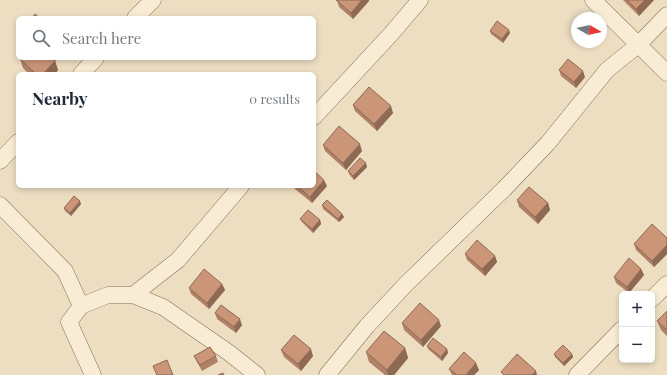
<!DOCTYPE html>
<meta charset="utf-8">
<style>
:root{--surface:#fff;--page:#f6f6f7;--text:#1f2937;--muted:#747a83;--line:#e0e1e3}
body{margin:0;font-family:"Playfair Display",serif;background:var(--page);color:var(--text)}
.controls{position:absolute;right:12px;bottom:12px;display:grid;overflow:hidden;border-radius:6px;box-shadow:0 2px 6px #0003}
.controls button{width:36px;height:36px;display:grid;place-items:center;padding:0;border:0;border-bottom:1px solid var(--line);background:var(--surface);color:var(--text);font:20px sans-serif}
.compass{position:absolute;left:571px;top:12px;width:36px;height:36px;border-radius:50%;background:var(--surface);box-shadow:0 2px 6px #0003;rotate:99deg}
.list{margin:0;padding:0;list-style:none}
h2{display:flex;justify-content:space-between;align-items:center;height:52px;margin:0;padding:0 16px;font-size:17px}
h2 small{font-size:13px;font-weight:400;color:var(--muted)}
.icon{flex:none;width:22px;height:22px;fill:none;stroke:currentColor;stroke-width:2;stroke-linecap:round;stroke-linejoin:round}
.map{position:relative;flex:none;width:667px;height:375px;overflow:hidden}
.search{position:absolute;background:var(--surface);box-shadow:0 2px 6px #0003;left:16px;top:16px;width:300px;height:44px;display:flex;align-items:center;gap:10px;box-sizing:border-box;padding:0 14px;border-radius:6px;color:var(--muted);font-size:15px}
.panel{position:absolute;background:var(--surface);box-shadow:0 2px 6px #0003;left:16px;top:72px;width:300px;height:116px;border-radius:6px}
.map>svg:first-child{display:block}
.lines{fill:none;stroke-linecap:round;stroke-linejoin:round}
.minor-casing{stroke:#876f59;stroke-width:17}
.minor{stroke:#f8ecd5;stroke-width:16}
.wall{fill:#af8167}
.shaded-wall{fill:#8e6954}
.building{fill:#cb9678;stroke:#8e6954}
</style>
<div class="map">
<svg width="667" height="375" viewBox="0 0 667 375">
<rect width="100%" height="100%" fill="#eddec2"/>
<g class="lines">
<!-- minor casing -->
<g class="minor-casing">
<path id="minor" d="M 593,0 L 667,73
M 135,18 L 153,0
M 81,74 L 96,58
M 314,117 L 391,34 L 420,0
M 0,161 L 18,142
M 0,205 L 65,271 L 81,306
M 133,295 L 178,260 L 241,186
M 652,299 L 667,284
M 93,375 L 69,322 L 81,306 L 108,295 L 133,295 L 163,307 L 228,352 L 257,375
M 327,375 L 367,326 L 406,284 L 504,189 L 548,143 L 607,70 L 638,45 L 667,15
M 577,375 L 622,329"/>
</g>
<!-- minor -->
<use href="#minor" class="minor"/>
</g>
<!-- wall -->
<path class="wall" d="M 337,0 L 369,0 L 369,1 L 353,19 L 339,7 Z
M 623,0 L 654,0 L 639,16 Z
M 490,31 L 510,33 L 503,43 L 491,34 Z
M 20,58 L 58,58 L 55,61 L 58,70 L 55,74 L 29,74 L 23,68 L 20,59 Z
M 559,70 L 585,77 L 576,88 L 561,76 Z
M 353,105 L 393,113 L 377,131 L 355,111 Z
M 323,145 L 362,151 L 346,170 L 325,151 Z
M 367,167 L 354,180 L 349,174 L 348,171 Z
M 294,186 L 327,186 L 312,203 L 295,189 Z
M 517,200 L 548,203 L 550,210 L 538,224 L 519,207 Z
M 81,204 L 71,216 L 65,211 L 64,208 Z
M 322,205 L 342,214 L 344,217 L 339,222 L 323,209 Z
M 300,219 L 320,220 L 321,224 L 313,233 L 302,222 Z
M 667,238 L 667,254 L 654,267 L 636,250 L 634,244 Z
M 465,254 L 495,256 L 497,262 L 485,276 L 467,260 Z
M 641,269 L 644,275 L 629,293 L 616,283 L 614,277 Z
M 222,284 L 225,290 L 209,309 L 191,294 L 189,288 Z
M 667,311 L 667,336 L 661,330 L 657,321 Z
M 215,313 L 242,325 L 236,333 L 217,319 Z
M 402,323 L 441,326 L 423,347 L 404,330 Z
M 427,346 L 447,349 L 448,353 L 442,361 L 428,349 Z
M 405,348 L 408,358 L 394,375 L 385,375 L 369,362 L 366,352 Z
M 281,350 L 313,356 L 301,371 L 284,357 Z
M 554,354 L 572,354 L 573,357 L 564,366 L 555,357 Z
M 194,356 L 216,356 L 218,362 L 202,371 L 197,362 Z
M 449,369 L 479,370 L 474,375 L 452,375 Z"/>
<!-- shaded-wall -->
<path class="shaded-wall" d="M 362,0 L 369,0 L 369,1 L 353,19 L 351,13 Z
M 645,0 L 654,0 L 639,16 L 636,9 Z
M 509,30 L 510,33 L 503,43 L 502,39 Z
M 49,58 L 58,58 L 55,61 L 58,70 L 55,74 L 43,74 Z
M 583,71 L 585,77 L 576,88 L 574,82 Z
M 391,106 L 393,113 L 377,131 L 374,124 Z
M 360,144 L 362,151 L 346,170 L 343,163 Z
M 366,163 L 367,167 L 354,180 L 353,176 Z
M 324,180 L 327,186 L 312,203 L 310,197 Z
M 80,201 L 81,204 L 71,216 L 70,213 Z
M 548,203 L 550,210 L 538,224 L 535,217 Z
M 342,214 L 344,217 L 339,222 L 338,219 Z
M 320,220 L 321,224 L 313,233 L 312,229 Z
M 667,245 L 667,254 L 654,267 L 652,261 Z
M 495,256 L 497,262 L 485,276 L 482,269 Z
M 641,269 L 644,275 L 629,293 L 627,287 Z
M 222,284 L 225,290 L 209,309 L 207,303 Z
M 240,319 L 242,325 L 236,333 L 234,327 Z
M 439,320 L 441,326 L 423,347 L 421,340 Z
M 405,348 L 408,358 L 394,375 L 388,375 L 387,370 Z
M 311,349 L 313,356 L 301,371 L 298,364 Z
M 447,349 L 448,353 L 442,361 L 441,357 Z
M 572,354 L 573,357 L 564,366 L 563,363 Z
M 476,363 L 479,370 L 474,375 L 466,375 Z
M 536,371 L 537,375 L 532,375 Z"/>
<!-- building -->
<path class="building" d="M 336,0 L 362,0 L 351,13 Z
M 627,0 L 645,0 L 636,9 Z
M 35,14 L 40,18 L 32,18 Z
M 497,21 L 509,30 L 502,39 L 490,31 Z
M 20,58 L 52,58 L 55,61 L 43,74 L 36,74 L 20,59 Z
M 568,59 L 583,71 L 574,82 L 559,70 Z
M 369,87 L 391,106 L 374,124 L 353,105 Z
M 339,126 L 360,144 L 343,163 L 323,145 Z
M 360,158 L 366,163 L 353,176 L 348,171 Z
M 314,171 L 324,180 L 310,197 L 297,186 L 314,186 Z
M 529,187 L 548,203 L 535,217 L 517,200 Z
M 74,196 L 80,201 L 70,213 L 64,208 Z
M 327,200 L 342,214 L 338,219 L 322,205 Z
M 308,210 L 320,220 L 312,229 L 300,219 Z
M 652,224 L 667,238 L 667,245 L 652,261 L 634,244 Z
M 477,240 L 495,256 L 482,269 L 465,254 Z
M 629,258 L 641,269 L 627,287 L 614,277 Z
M 204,269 L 222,284 L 207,303 L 189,288 Z
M 420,303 L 439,320 L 421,340 L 402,323 Z
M 221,305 L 240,319 L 234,327 L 215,313 Z
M 667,311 L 667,330 L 657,321 Z
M 384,331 L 405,348 L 387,370 L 366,352 Z
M 294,335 L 311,349 L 298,364 L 281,350 Z
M 433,338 L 447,349 L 441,357 L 427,346 Z
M 563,345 L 572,354 L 563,363 L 554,354 Z
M 210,347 L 216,356 L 200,365 L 194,356 Z
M 464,352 L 476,363 L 466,375 L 457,375 L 449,369 Z
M 517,354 L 536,371 L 532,375 L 504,375 L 501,372 Z
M 167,360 L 173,375 L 157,375 L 153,366 Z
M 223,373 L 224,375 L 218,375 Z"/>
</svg>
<div class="controls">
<button>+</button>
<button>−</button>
</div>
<svg class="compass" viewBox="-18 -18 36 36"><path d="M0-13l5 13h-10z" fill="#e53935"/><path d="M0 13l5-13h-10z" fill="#747a83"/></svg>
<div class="search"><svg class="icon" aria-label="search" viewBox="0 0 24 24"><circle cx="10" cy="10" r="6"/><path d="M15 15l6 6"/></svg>Search here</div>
<section class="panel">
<h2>Nearby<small>0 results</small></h2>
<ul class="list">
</ul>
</section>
</div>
